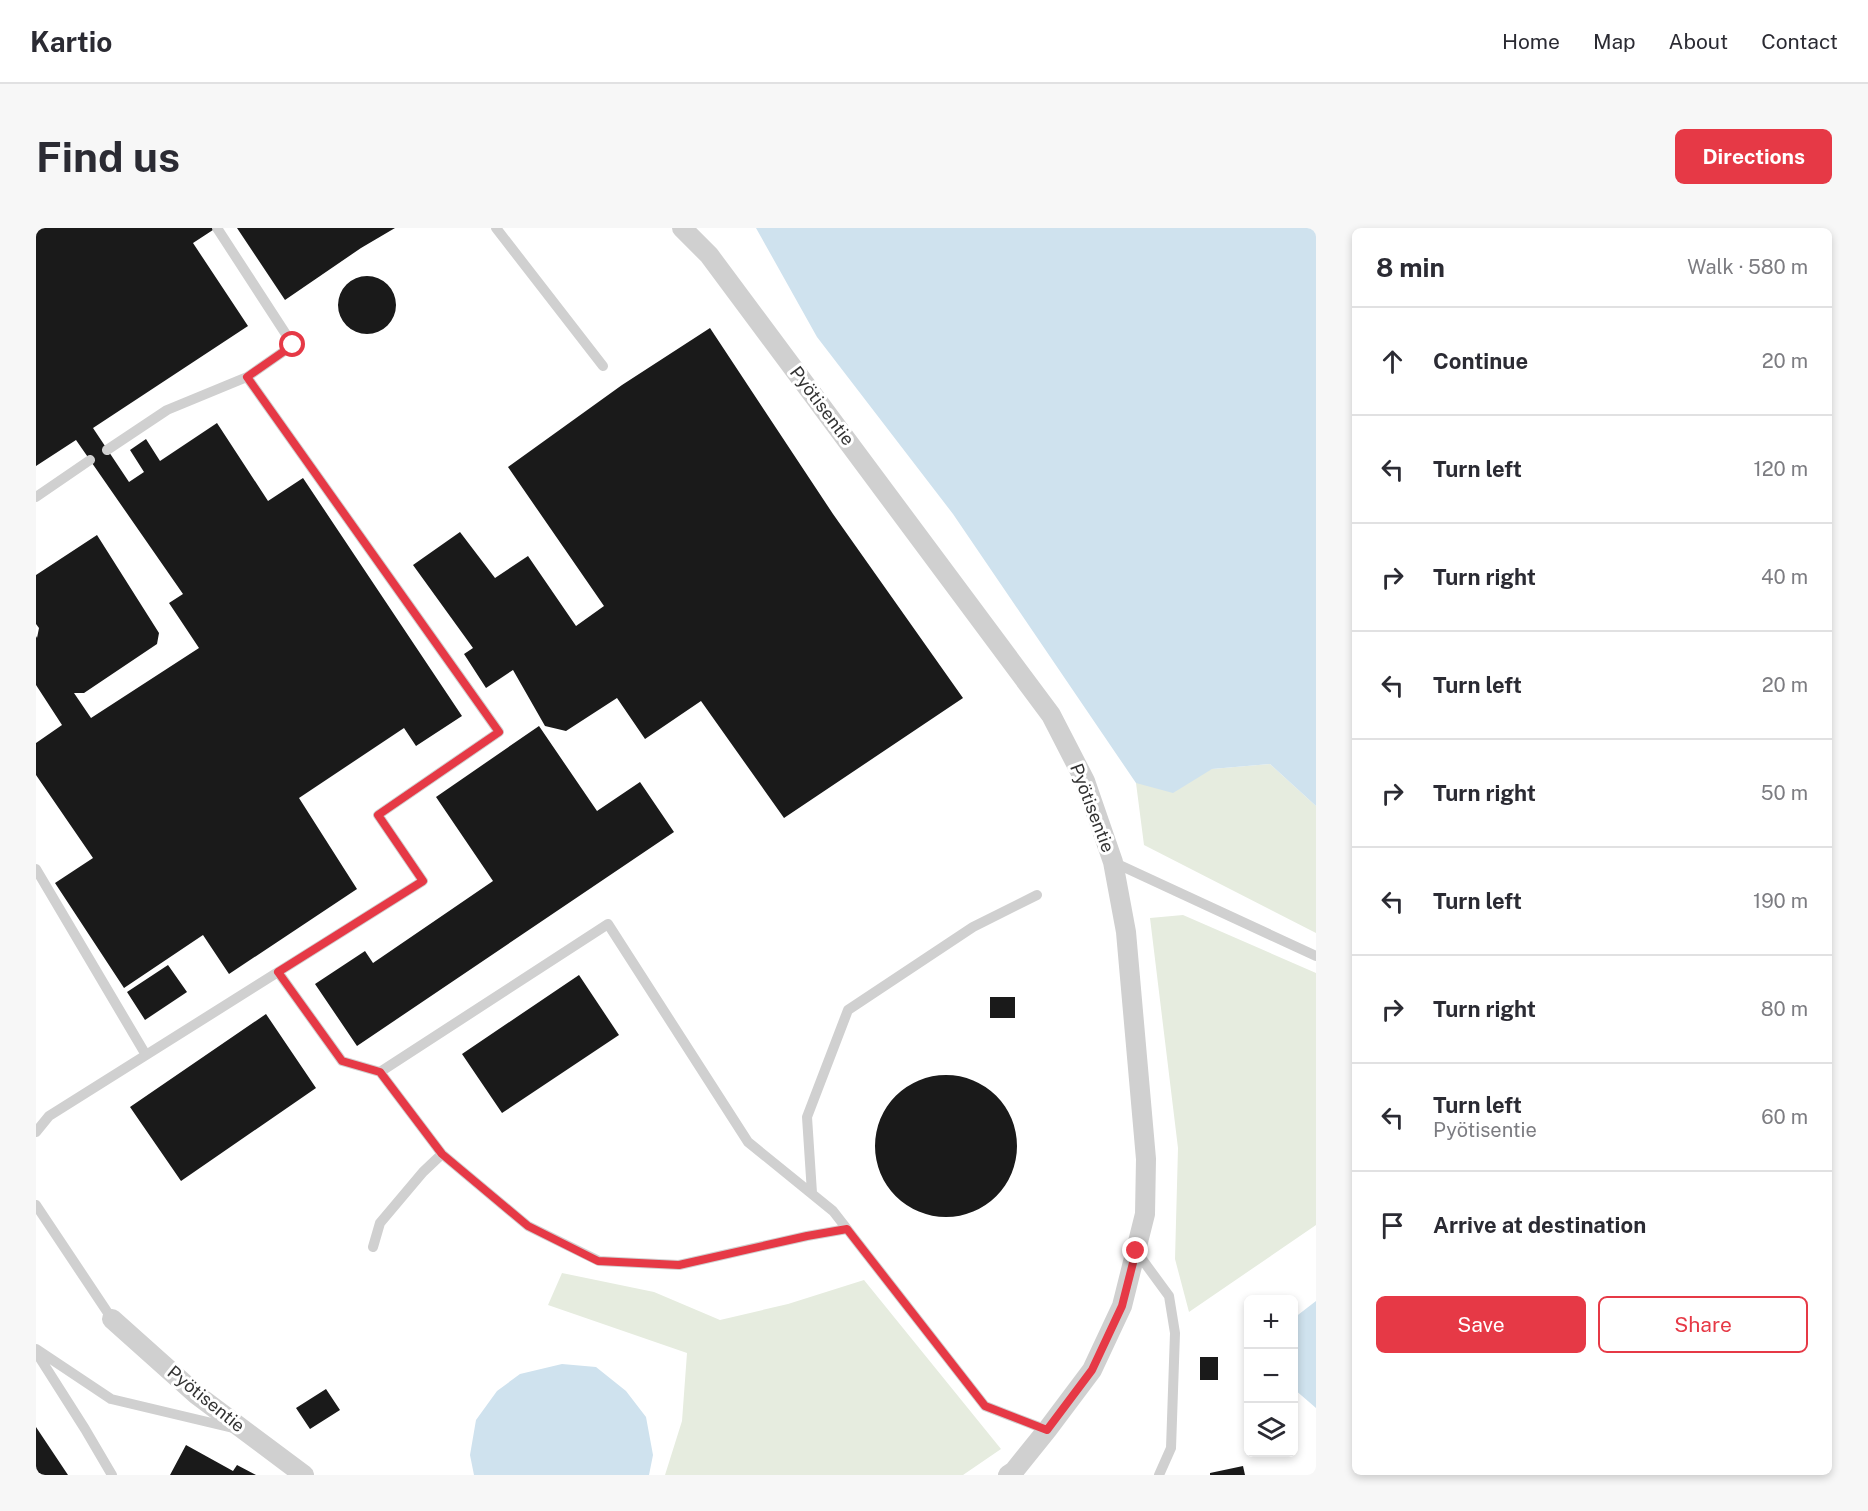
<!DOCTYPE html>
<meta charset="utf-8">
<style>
:root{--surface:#fff;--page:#f7f7f7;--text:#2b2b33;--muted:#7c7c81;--line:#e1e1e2;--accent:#e63946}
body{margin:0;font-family:"Public Sans",sans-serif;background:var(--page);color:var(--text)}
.controls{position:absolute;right:18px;bottom:18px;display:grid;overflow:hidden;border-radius:9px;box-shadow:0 3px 9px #0003}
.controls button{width:54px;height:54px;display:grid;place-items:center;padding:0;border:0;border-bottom:2px solid var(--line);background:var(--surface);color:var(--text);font:30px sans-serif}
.stop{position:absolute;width:18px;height:18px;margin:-14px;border:4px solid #e63946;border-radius:50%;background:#fff}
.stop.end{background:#e63946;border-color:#fff;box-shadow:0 2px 6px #0008}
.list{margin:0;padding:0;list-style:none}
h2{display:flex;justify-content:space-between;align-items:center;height:78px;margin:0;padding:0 24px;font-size:26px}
h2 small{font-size:20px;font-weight:400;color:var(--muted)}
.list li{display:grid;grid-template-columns:39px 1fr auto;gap:18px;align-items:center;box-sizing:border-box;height:108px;padding:0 24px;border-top:2px solid var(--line)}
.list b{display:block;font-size:22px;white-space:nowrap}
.list p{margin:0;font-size:20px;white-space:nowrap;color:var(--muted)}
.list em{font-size:20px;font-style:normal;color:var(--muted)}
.actions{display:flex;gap:12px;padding:18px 24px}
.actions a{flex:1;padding:14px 0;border:2px solid var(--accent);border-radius:9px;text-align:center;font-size:21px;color:var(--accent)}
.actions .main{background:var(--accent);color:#fff}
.icon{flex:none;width:33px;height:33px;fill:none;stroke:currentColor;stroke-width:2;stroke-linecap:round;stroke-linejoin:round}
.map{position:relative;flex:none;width:1280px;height:1247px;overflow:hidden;border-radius:9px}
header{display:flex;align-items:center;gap:36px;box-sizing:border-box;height:84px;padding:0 30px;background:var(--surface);border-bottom:2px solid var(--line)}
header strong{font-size:28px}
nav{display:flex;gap:33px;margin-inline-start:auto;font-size:21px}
.intro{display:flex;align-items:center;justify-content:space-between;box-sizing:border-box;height:144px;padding:0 36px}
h1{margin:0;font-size:42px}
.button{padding:15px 27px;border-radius:9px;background:var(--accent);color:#fff;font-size:21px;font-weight:700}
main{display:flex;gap:36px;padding:0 36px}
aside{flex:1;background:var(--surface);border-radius:9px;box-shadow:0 3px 9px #0003}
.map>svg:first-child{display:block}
.green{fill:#e6ecdf}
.water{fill:#cfe2ee}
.building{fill:#1a1a1a}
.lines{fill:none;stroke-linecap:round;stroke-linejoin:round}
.lane{stroke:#d0d0d0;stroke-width:10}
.street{stroke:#d0d0d0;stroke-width:20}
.route{stroke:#e63946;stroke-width:8}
.labels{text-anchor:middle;stroke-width:6;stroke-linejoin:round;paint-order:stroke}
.street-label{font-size:18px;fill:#333;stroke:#fff}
</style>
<header>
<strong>Kartio</strong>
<nav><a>Home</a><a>Map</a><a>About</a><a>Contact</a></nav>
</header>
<div class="intro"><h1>Find us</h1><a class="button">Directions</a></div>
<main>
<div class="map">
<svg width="1280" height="1247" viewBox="0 0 1280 1247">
<rect width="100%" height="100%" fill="#fff"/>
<!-- green -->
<path class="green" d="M 1234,536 L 1280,578 L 1280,705 L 1108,617 L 1100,555 L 1176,541 Z
M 1147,687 L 1280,745 L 1280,997 L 1153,1084 L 1139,1031 L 1142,920 L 1114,690 Z
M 526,1045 L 618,1064 L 684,1092 L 752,1076 L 828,1052 L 965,1221 L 927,1247 L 629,1247 L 646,1193 L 651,1125 L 512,1077 Z"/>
<!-- water -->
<path class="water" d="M 720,0 L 1280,0 L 1280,578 L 1234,536 L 1176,541 L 1137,565 L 1100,555 L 917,286 L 781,109 Z
M 1280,1073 L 1280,1180 L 1258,1161 L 1258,1090 Z
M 526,1136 L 560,1139 L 590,1163 L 610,1189 L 617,1227 L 613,1247 L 438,1247 L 434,1227 L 440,1192 L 461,1163 L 484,1146 Z"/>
<!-- building -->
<path class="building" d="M 0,0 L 180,0 L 157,15 L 212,98 L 57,200 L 93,254 L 108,244 L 94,222 L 110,211 L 124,233 L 181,195 L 232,273 L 267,250 L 426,488 L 380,518 L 368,500 L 263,570 L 321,661 L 193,746 L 167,707 L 88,760 L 19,655 L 57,630 L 0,547 L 0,515 L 26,497 L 0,457 L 0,408 L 1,410 L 3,400 L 0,396 L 0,347 L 61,307 L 123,405 L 121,416 L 48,465 L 38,465 L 55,490 L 163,420 L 133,375 L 147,366 L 40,212 L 0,238 Z
M 201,0 L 359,0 L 325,20 L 249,72 Z
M302 77a29 29 0 1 1 58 0a29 29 0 1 1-58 0Z
M 674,100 L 797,286 L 927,470 L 748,590 L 665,473 L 609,511 L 581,470 L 530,503 L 509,498 L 477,442 L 450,460 L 428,426 L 437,420 L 377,337 L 424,304 L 459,350 L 492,328 L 540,398 L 568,378 L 472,239 L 586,157 Z
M 503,498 L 561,583 L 604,554 L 638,604 L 321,818 L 279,756 L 329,723 L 337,735 L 457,653 L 400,569 Z
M 132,737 L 151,764 L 109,792 L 91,764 Z
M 543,747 L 583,807 L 466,885 L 426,826 Z
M 954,769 L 979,769 L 979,790 L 954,790 Z
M 230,786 L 280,860 L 145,953 L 94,879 Z
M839 918a71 71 0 1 1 142 0a71 71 0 1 1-142 0Z
M 1164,1129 L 1182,1129 L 1182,1152 L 1164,1152 Z
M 290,1161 L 304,1182 L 274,1201 L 260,1180 Z
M 0,1199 L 32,1247 L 0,1247 Z
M 150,1217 L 197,1243 L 201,1237 L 220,1247 L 134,1247 Z
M 1207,1238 L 1209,1247 L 1174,1247 L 1174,1245 Z"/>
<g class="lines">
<!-- lane -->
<path class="lane" d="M 460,0 L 567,138
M 71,222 L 131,182 L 211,149
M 0,269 L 54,232
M 1077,634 L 1280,728
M 0,641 L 110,827
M 242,744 L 306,833 L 344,844 L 572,696 L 712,914 L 797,983 L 949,1178 L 1011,1202
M 344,844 L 406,926 L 492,998 L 563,1033 L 643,1037 L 771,1008 L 811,1001
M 0,904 L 13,888 L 387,653 L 342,587 L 463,504 L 211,149 L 257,117 L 181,0
M 776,965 L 771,889 L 812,782 L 937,699 L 1001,667
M 0,977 L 76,1091
M 337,1019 L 344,995 L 387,944 L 406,926
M 1100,1023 L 1133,1068 L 1139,1105 L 1135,1220 L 1123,1247
M 0,1121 L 75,1171 L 197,1200
M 0,1124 L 49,1201 L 76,1247"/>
<!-- street -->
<path class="street" d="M 646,0 L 673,27 L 1015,487 L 1049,553 L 1077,634 L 1090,704 L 1110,931 L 1109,986 L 1086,1078 L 1056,1142 L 1011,1202 L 978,1243 L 972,1247
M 76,1091 L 161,1167 L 268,1247"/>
</g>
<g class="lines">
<!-- route -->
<path class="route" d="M 257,117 L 211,149 L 463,504 L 342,587 L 387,653 L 242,744 L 306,833 L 344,844 L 406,926 L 492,998 L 562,1033 L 643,1037 L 771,1008 L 811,1001 L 949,1178 L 1011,1202 L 1056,1142 L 1086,1078 L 1100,1023"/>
</g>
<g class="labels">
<!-- street labels -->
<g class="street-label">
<text transform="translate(786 178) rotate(53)" y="6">Pyötisentie</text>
<text transform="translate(1056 580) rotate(69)" y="6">Pyötisentie</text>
<text transform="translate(170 1171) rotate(39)" y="6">Pyötisentie</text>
</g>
</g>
</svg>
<div class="controls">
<button>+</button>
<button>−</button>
<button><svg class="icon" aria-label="layers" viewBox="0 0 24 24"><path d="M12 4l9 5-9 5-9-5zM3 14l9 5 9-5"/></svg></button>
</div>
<div class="stop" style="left:257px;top:117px"></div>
<div class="stop end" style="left:1100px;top:1023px"></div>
</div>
<aside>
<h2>8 min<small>Walk · 580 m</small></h2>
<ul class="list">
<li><svg class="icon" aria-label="ahead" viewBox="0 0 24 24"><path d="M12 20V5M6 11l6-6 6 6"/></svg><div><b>Continue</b></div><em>20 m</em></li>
<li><svg class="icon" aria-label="left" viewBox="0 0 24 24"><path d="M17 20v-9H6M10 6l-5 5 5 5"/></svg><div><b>Turn left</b></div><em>120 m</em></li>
<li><svg class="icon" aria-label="right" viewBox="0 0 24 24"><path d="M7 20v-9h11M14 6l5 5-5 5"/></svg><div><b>Turn right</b></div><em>40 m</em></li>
<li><svg class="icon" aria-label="left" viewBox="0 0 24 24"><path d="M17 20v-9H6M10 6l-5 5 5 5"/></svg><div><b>Turn left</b></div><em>20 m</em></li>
<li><svg class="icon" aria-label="right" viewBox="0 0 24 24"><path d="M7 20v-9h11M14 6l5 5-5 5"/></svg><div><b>Turn right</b></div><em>50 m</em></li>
<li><svg class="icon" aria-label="left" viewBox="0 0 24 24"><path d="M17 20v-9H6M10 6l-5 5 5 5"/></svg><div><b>Turn left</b></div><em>190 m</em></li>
<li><svg class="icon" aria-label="right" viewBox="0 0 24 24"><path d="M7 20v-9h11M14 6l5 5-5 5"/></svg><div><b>Turn right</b></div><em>80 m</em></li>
<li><svg class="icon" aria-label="left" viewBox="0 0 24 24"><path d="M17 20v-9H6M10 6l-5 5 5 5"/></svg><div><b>Turn left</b><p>Pyötisentie</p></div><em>60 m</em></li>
<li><svg class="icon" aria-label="arrive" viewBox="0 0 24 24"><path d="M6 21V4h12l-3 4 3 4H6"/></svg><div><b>Arrive at destination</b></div></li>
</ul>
<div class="actions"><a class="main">Save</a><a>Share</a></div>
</aside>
</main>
